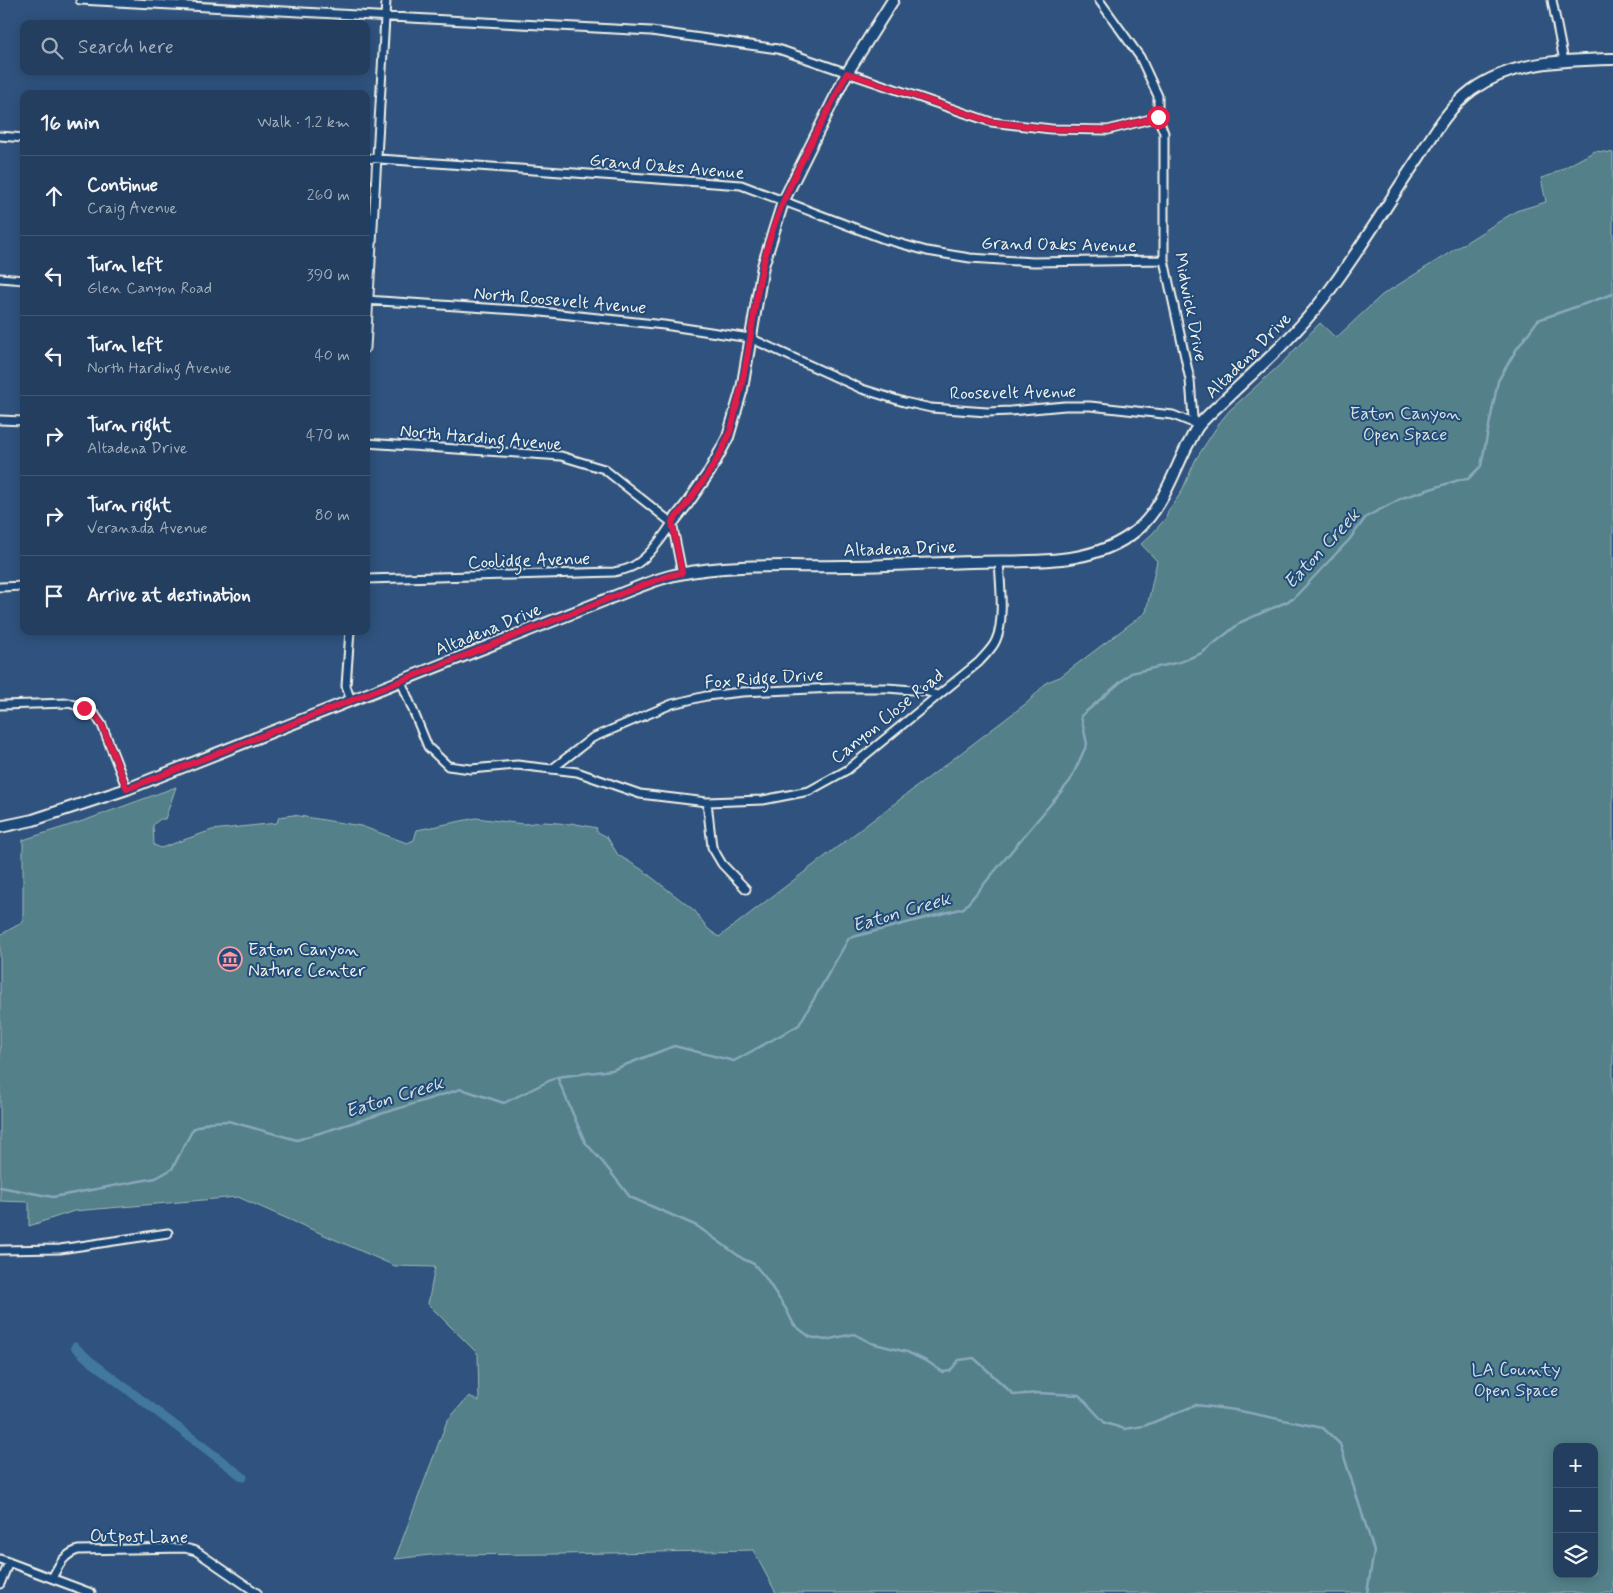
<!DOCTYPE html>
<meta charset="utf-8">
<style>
:root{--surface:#233e5e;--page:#2b4564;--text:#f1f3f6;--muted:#a3aebc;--line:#405773}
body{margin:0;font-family:Mynerve,sans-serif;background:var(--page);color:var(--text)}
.controls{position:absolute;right:15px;bottom:15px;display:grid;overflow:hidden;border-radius:10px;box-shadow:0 2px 12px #0003}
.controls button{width:45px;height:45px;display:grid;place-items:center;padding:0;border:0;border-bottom:1px solid var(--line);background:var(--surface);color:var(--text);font:25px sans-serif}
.stop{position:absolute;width:15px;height:15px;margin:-11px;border:4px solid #e11d48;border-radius:50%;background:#fff}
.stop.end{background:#e11d48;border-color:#fff;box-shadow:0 1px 5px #0008}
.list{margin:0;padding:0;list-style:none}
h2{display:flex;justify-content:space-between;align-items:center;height:65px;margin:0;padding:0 20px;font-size:21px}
h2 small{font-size:16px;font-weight:400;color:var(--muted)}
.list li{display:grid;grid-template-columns:32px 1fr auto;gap:15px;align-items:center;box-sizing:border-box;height:80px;padding:0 20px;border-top:1px solid var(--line)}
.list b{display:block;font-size:19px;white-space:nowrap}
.list p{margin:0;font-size:16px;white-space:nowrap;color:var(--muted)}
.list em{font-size:16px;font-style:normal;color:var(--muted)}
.icon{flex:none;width:28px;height:28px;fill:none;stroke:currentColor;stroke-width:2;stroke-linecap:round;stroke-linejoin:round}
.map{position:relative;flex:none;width:1613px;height:1593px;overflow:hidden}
.search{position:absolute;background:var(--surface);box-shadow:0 2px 12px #0003;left:20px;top:20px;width:350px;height:55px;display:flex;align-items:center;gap:12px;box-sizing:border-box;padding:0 18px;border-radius:10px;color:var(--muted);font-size:19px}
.panel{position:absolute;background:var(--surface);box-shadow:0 2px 12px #0003;left:20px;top:90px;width:350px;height:545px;border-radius:10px}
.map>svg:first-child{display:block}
.green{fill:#528089;stroke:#a3b8b8;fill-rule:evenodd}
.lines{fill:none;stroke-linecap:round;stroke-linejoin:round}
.stream{stroke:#89a8bc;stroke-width:2.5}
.canal{stroke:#42789f;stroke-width:9}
.street-casing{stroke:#f4f1e8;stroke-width:11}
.secondary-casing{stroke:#f4f1e8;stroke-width:14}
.street{stroke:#1f4a7a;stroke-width:7}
.secondary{stroke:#1f4a7a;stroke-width:10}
.route{stroke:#e11d48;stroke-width:6}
.labels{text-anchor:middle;stroke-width:4;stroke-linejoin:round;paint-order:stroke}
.street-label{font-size:18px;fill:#f4f1e8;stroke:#1f4a7a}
.park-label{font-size:18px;fill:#dce0da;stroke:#1f4a7a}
.poi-label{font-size:18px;fill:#f4f1e8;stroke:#1f4a7a;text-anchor:start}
.water-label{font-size:19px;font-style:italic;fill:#d9dfdd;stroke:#1f4a7a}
</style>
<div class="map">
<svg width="1613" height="1593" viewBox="0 0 1613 1593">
<rect width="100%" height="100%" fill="#2f537e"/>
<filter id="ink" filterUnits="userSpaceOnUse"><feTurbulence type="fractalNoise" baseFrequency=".02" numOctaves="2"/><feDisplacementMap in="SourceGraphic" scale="10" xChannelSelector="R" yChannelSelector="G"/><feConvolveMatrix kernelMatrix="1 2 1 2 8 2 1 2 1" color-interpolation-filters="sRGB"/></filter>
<g filter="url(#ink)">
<!-- green -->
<path class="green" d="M 1595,151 L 1613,153 L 1613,1593 L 776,1593 L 753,1550 L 561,1554 L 430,1555 L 395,1559 L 447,1421 L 469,1396 L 479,1401 L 478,1354 L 428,1304 L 435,1267 L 395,1266 L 238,1197 L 74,1211 L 29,1226 L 29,1202 L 0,1201 L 0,935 L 23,922 L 23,840 L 86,820 L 176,787 L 165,819 L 160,819 L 153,825 L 154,845 L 161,848 L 212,830 L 277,823 L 279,817 L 293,815 L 361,826 L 407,843 L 414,840 L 417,830 L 476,818 L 523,824 L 544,822 L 570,824 L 571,823 L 597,828 L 596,831 L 607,837 L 618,855 L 641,869 L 695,911 L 708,929 L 719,937 L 1028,702 L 1047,682 L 1060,677 L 1146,612 L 1157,561 L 1141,544 L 1152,534 L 1166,518 L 1168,511 L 1181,493 L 1196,459 L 1220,422 L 1230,410 L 1283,362 L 1320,323 L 1336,338 L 1382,295 L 1516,211 L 1546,202 L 1541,178 L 1551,175 ZM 1557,1447 L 1594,1447 L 1594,1574 L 1557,1574 Z"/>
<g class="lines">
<!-- stream -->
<path class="stream" d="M 557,1077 L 585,1142 L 605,1165 L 630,1197 L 697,1226 L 743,1259 L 754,1264 L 765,1277 L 786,1309 L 794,1325 L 810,1337 L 825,1340 L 854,1334 L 871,1343 L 907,1352 L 928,1362 L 943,1372 L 950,1371 L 959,1360 L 974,1358 L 1014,1395 L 1037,1393 L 1079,1395 L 1105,1423 L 1125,1429 L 1144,1426 L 1196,1405 L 1235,1410 L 1323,1428 L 1340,1444 L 1374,1551 L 1367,1593
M 0,1187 L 53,1197 L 156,1178 L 172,1169 L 193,1129 L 209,1122 L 228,1121 L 297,1140 L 461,1089 L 504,1103 L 557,1077 L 612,1070 L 674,1046 L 734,1061 L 799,1025 L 849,938 L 964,908 L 1070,781 L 1087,744 L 1081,716 L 1131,673 L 1180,662 L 1202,653 L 1241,622 L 1293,599 L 1349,540 L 1366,517 L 1402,498 L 1459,480 L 1468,479 L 1481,466 L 1498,381 L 1516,350 L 1538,320 L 1613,294"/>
<!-- canal -->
<path class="canal" d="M 75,1347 L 89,1360 L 243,1477"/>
<!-- street casing -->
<g class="street-casing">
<path id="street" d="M 80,0 L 651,31 L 778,49 L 991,122 L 1051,129 L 1108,130 L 1158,117
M 1099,0 L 1140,57 L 1158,96 L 1158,117 L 1164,133 L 1164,260 L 1190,380 L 1193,418 L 1198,425
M 1552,0 L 1564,61
M 0,136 L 24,138
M 366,158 L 741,185 L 884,239 L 927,251 L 970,258 L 1033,262 L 1164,260
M 0,278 L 24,280
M 366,300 L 532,311 L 664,325 L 750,338 L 862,389 L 904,402 L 931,408 L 987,412 L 1011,411 L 1065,406 L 1090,406 L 1173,415 L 1198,425
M 366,348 L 386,0
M 0,420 L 24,421
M 366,443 L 561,456 L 604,469 L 672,523 L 682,573
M 366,579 L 614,572 C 618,571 624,570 629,568 C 645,562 663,537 672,523
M 0,587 L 24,586
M 350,631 L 346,686 L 351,701
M 401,681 L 428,747 L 448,766 L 471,769 L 517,765 L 577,772 L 640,794 L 707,802 L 763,800 L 809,791 L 847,770 L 979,662 C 985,655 993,648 996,640 C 1005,622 1000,582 999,561
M 0,705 L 69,703 L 84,708 L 95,715 L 102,725 L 127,789
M 552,769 L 592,738 L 672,704 L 706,696 L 742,692 L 835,688 L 887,688 L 925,691 L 937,695
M 707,802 L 712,847 L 722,864 L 746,889
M 0,1250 L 60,1249 L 168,1233
M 0,1559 L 91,1593
M 52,1578 C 59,1565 63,1555 78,1550 L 185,1548 L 196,1551 L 257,1593
M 0,1584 L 9,1562"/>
</g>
<!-- secondary casing -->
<g class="secondary-casing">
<path id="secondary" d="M 672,523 L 687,504 L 710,471 L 728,437 L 742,389 L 763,266 L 783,202 L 847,73 L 893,0
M 0,827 L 33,820 L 127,789 L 633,589 C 648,583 663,577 679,574 C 733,563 789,567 844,566 C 887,566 930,563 972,562 C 1028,560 1091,568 1137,530 C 1162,509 1173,474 1187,446 C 1191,440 1194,431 1199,425 C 1209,413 1223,402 1234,391 C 1265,362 1297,333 1323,299 C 1358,254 1387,204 1419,157 C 1434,133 1449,107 1472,90 C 1513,61 1565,60 1613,59"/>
</g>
<!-- street -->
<use href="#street" class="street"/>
<!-- secondary -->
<use href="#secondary" class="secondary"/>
</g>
</g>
<g class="lines" filter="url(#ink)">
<!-- route -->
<path class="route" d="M 84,708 L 95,715 L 102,725 L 127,789 L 633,589 L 668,576 L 682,573 L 672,522 C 693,497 715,468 728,437 C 732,428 734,418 736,408 C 752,352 753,293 770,238 C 788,180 821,127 847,73 L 992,122 L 1051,129 L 1108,130 L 1158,117"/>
</g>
<!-- icons -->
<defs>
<g id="museum-ring" transform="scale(1.25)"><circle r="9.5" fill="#1f4a7a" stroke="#ff9aa2" stroke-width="1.5"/><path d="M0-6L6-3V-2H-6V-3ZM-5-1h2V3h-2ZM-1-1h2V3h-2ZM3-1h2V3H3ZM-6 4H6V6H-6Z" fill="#ff9aa2"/></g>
</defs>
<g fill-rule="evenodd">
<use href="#museum-ring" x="230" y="959"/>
</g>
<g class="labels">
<!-- street labels -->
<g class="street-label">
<text transform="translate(667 166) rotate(5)" y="6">Grand Oaks Avenue</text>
<text transform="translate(1059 244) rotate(1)" y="6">Grand Oaks Avenue</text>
<text transform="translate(560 300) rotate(5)" y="6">North Roosevelt Avenue</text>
<text transform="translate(1191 307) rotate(79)" y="6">Midwick Drive</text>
<text transform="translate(1248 355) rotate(-45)" y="6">Altadena Drive</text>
<text transform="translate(1013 392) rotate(-1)" y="6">Roosevelt Avenue</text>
<text transform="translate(481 437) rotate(5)" y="6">North Harding Avenue</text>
<text transform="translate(900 548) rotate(-2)" y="6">Altadena Drive</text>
<text transform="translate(529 560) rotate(-2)" y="6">Coolidge Avenue</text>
<text transform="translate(488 629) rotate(-22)" y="6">Altadena Drive</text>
<text transform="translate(764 678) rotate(-4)" y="6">Fox Ridge Drive</text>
<text transform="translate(887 716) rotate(-39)" y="6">Canyon Close Road</text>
<text transform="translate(139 1536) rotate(1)" y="6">Outpost Lane</text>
</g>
<!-- park labels -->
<g class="park-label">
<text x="1405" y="419">Eaton Canyon<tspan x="1405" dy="21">Open Space</tspan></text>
<text x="1516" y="1375">LA County<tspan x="1516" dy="21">Open Space</tspan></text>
</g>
<!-- poi labels -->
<g class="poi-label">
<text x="248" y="955">Eaton Canyon<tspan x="248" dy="21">Nature Center</tspan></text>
</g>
<!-- water labels -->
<g class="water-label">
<text transform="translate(1321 548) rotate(-47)" y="7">Eaton Creek</text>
<text transform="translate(901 911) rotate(-16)" y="7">Eaton Creek</text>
<text transform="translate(394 1096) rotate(-17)" y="7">Eaton Creek</text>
</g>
</g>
</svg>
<div class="controls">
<button>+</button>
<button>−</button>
<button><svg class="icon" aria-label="layers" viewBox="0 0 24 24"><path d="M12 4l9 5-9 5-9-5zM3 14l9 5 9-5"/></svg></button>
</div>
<div class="stop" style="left:1158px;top:117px"></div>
<div class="stop end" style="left:84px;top:708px"></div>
<div class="search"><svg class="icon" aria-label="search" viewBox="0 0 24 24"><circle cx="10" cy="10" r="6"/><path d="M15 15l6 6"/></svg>Search here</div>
<section class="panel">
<h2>16 min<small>Walk · 1.2 km</small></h2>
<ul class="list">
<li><svg class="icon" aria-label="ahead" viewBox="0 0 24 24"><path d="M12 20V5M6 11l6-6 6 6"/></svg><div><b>Continue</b><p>Craig Avenue</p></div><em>260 m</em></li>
<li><svg class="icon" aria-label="left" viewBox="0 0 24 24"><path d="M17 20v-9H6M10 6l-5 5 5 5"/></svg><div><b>Turn left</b><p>Glen Canyon Road</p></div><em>390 m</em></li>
<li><svg class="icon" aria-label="left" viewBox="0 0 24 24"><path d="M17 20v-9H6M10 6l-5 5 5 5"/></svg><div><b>Turn left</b><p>North Harding Avenue</p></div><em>40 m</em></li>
<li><svg class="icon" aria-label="right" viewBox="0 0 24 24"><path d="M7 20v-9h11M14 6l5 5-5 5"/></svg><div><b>Turn right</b><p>Altadena Drive</p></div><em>470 m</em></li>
<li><svg class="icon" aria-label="right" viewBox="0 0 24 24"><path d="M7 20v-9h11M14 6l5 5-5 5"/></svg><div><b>Turn right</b><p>Veranada Avenue</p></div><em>80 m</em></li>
<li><svg class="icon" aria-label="arrive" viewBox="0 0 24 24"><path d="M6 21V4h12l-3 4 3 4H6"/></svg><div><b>Arrive at destination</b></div></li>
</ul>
</section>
</div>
